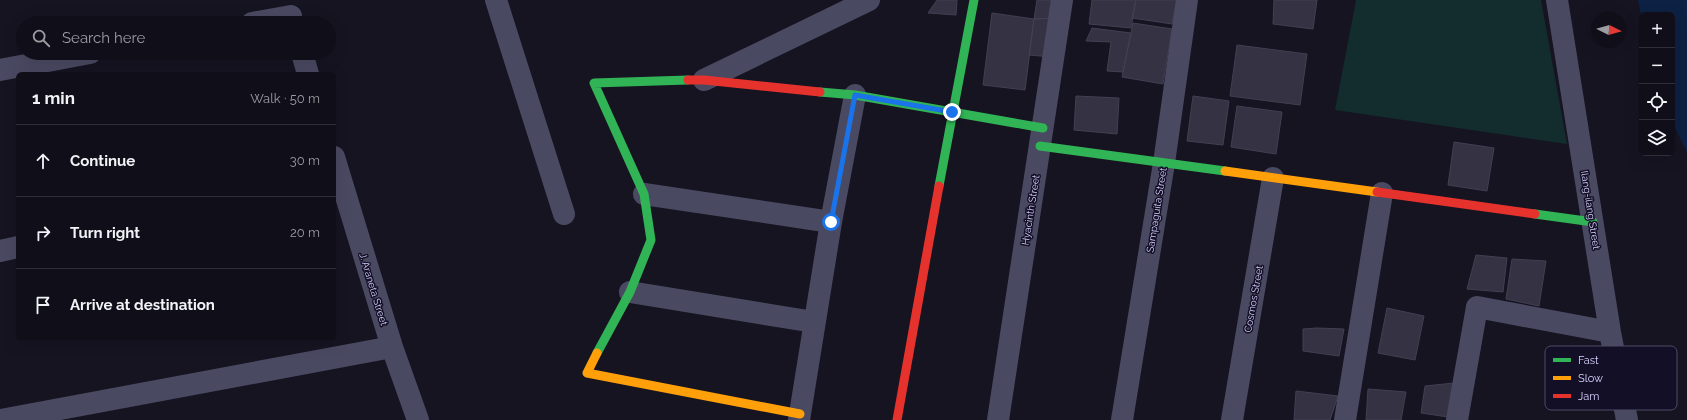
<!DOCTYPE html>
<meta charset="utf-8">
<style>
:root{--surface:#100f19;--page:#1e1d26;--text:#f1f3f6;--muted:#9c9ca2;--line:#302f38}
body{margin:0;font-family:Raleway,sans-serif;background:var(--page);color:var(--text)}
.controls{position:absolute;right:12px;top:12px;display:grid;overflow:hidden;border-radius:6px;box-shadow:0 4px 16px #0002}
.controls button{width:36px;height:36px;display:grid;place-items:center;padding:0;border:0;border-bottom:1px solid var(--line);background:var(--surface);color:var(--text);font:20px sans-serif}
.compass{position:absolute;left:1591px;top:12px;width:36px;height:36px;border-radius:50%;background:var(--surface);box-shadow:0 4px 16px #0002;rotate:95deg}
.stop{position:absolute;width:12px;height:12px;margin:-9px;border:3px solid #1a73e8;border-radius:50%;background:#fff}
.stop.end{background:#1a73e8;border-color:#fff;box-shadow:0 1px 4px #0008}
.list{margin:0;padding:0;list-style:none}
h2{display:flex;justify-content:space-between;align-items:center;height:52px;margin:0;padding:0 16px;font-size:17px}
h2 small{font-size:13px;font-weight:400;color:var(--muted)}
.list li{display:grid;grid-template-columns:26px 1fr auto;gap:12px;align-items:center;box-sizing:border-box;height:72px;padding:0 16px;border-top:1px solid var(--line)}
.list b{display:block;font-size:15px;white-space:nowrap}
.list em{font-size:13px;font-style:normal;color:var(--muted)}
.icon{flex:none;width:22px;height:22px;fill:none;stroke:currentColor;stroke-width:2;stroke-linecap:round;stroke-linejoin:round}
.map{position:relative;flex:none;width:1687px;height:420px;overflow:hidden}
.search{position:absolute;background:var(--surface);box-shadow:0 4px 16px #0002;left:16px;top:16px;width:320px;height:44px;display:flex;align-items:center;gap:10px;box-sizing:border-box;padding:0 14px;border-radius:22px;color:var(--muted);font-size:15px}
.panel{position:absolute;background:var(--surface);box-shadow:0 4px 16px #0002;left:16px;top:72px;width:320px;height:268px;border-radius:6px}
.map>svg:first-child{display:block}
.green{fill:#132c2d}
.water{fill:#0d2144}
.building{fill:#343243;stroke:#433f54}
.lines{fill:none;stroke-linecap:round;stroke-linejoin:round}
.street{stroke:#4a4962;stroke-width:22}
.fast{stroke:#30b455;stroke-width:9}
.slow{stroke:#ff9f0a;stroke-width:9}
.jam{stroke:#e5322d;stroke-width:9}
.route{stroke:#1a73e8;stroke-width:5}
.labels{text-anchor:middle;stroke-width:3;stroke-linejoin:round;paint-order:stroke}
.street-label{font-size:10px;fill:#d9d4ff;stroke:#130f26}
.key{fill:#130f26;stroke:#4e4a67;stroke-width:1}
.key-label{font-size:11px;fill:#d9d4ff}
</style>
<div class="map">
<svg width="1687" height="420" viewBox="0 0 1687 420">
<rect width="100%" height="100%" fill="#161421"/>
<!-- green -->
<path class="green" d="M 1356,0 L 1541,0 L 1567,144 L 1335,110 Z"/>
<!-- water -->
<path class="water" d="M 1638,0 L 1687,0 L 1687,152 L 1672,122 L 1672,15 L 1642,15 L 1642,21 Z"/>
<!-- building -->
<path class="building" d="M 937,0 L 957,0 L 956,15 L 928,13 Z
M 1037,0 L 1060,0 L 1057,18 L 1034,19 Z
M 1092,0 L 1136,0 L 1131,28 L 1089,24 Z
M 1136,0 L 1177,0 L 1172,24 L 1132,18 Z
M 1274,0 L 1317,0 L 1313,29 L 1273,24 Z
M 992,13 L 1034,19 L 1025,90 L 983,85 Z
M 1057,18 L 1052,57 L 1029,55 L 1034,19 Z
M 1133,23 L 1172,29 L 1163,84 L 1122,77 Z
M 1092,28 L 1131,33 L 1123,72 L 1107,71 L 1111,42 L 1086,41 Z
M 1237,45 L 1307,54 L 1300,105 L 1230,96 Z
M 1076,96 L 1119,98 L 1117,134 L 1074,130 Z
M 1193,96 L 1229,101 L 1223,145 L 1187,141 Z
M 1237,106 L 1282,112 L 1276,154 L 1231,147 Z
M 1454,142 L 1494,148 L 1487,191 L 1448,185 Z
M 1476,255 L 1507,258 L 1503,292 L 1467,289 Z
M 1512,259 L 1546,261 L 1539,306 L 1506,299 Z
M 1387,308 L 1424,316 L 1415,360 L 1378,353 Z
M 1317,328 L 1344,329 L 1339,356 L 1303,351 L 1303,329 Z
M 1454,383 L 1448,417 L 1421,413 L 1425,386 Z
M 1368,389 L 1406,392 L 1401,420 L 1366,420 Z
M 1296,391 L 1338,396 L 1330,420 L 1294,420 Z"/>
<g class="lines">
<!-- street -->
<path class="street" d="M 496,0 L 564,214
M 1557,0 L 1610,332 L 1627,420
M 252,23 L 291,16
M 302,53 L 308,74
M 0,70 L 90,53
M 704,80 L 869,0
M 334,157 L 392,347 L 418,420
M 644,194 L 831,222
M 0,251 L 18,247
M 630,292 L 814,322
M 1,420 L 392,347
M 799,420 L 831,222 L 855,95
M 998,420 L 1062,0
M 1122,420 L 1164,163 L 1187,0
M 1232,420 L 1273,178
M 1345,420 L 1382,193
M 1457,420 L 1477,307 L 1610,332"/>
<!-- fast -->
<path class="fast" d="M 820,92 L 855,95 L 1043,128
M 1040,146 L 1225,171
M 939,186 L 974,0
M 1535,214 L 1593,222
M 597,353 L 630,292 L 651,240 L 644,194 L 594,83 L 688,80"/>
<!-- slow -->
<path class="slow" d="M 1225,171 L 1377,192
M 597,353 L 587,373 L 800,414"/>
<!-- jam -->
<path class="jam" d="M 688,80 L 704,80 L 820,92
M 1377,192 L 1535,214
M 897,420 L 939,186"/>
</g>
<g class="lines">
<!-- route -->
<path class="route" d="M 831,222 L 855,95 L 952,112"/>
</g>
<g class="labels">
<!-- street labels -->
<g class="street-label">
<text transform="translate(1030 210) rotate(-81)" y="4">Hyacinth Street</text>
<text transform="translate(1156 210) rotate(-81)" y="4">Sampaguita Street</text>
<text transform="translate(1591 210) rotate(81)" y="4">Ilang-ilang Street</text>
<text transform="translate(374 289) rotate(73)" y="4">J. Araneta Street</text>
<text transform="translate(1253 299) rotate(-80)" y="4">Cosmos Street</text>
</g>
</g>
<!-- legend -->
<rect x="1545" y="346" width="132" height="64" rx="6" class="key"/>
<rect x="1553" y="358" width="18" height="4" fill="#30b455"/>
<rect x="1553" y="376" width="18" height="4" fill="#ff9f0a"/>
<rect x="1553" y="394" width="18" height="4" fill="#e5322d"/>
<g class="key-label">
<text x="1578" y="364">Fast</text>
<text x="1578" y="382">Slow</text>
<text x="1578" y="400">Jam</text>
</g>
</svg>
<div class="controls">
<button>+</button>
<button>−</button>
<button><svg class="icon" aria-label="locate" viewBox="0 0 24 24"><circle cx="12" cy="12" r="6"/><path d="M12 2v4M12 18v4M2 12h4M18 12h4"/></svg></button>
<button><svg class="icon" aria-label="layers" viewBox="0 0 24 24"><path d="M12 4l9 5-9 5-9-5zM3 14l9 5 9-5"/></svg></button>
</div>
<svg class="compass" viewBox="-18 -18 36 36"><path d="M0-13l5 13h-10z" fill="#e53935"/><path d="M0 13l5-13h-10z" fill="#9c9ca2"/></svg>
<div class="stop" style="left:831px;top:222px"></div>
<div class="stop end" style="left:952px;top:112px"></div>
<div class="search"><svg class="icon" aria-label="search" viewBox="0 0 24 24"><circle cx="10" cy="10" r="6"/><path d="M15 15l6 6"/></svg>Search here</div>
<section class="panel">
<h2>1 min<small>Walk · 50 m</small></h2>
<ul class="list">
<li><svg class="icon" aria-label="ahead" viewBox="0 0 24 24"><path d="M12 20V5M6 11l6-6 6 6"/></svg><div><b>Continue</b></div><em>30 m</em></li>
<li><svg class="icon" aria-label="right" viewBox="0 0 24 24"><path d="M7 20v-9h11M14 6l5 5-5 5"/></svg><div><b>Turn right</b></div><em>20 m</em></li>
<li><svg class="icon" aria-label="arrive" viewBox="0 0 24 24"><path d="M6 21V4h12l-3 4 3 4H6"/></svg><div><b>Arrive at destination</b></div></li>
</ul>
</section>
</div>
